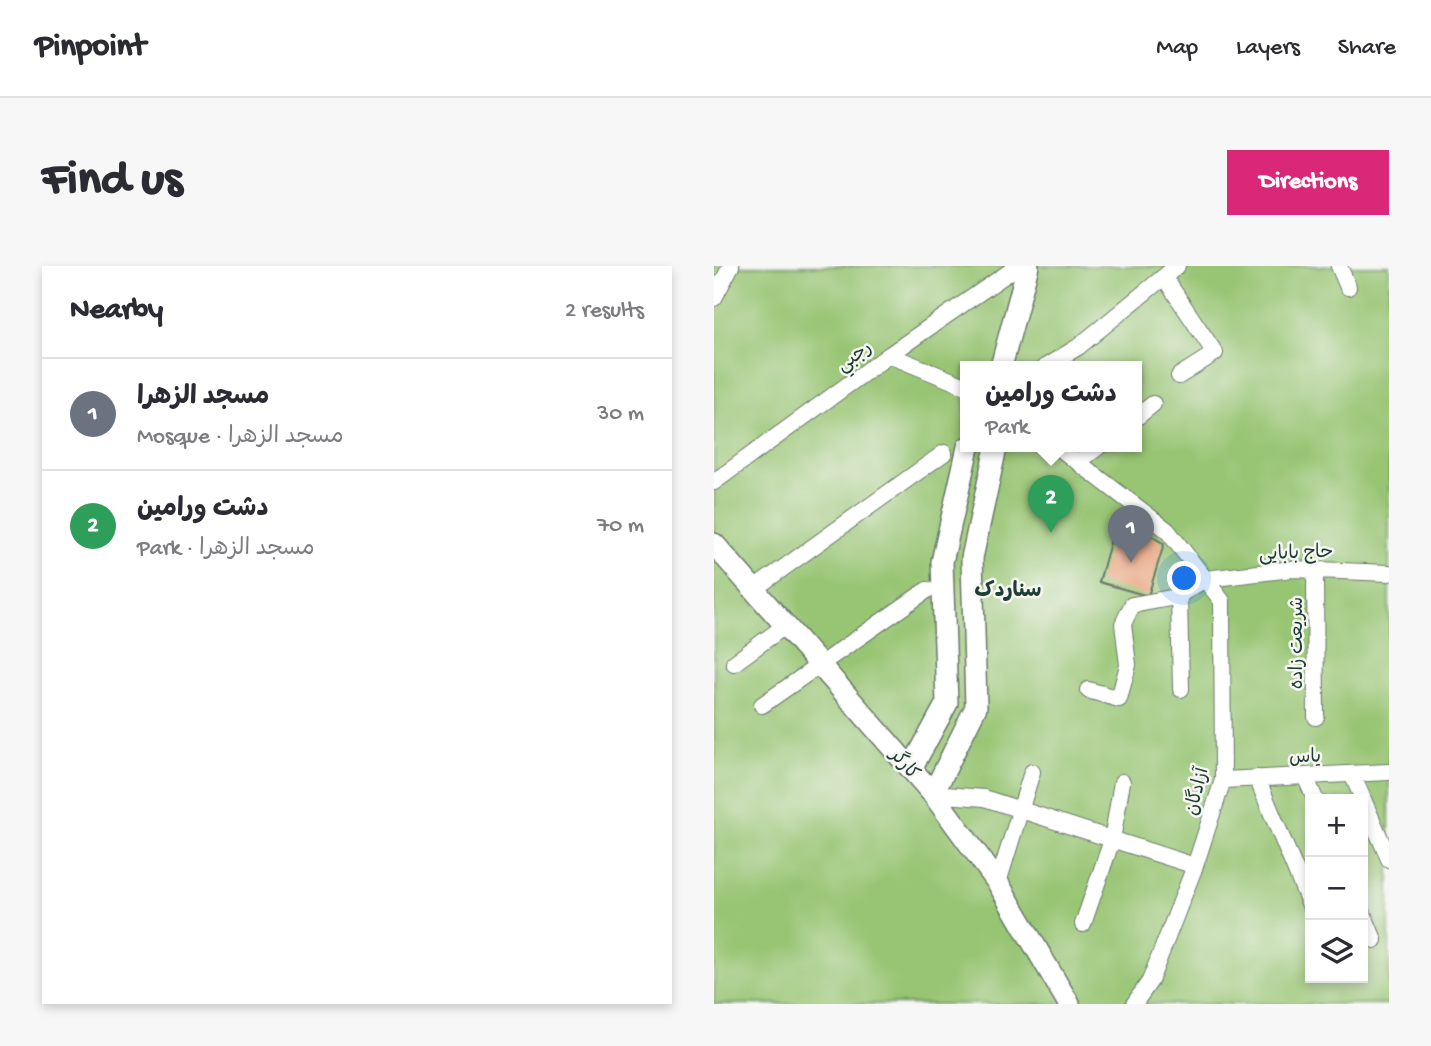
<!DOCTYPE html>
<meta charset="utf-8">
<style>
:root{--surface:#fff;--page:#f7f7f7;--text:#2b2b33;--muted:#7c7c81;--line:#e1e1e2;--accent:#db2777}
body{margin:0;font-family:"Gochi Hand","Playpen Sans Arabic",sans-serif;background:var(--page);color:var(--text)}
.controls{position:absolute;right:21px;bottom:21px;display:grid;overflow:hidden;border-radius:0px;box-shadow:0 4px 10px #0003}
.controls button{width:63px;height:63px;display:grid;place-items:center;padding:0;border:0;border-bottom:2px solid var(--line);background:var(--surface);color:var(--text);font:35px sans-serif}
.you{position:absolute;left:471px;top:313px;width:24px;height:24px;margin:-18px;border:5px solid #fff;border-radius:50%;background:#1a73e8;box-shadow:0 0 0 10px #1a73e833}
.badge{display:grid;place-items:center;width:46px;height:46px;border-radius:50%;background:var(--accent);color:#fff;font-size:23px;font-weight:700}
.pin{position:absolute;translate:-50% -58px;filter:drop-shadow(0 2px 4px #0008)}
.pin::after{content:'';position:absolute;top:37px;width:24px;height:21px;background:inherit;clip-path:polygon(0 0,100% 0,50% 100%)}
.popup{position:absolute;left:246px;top:95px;width:182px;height:91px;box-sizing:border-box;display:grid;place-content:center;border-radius:0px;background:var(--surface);filter:drop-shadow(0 2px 5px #0005);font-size:23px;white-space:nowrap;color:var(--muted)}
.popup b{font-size:26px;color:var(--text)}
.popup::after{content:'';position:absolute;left:50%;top:100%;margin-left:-14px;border:14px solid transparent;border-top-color:var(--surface)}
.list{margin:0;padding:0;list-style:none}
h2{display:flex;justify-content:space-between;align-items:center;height:91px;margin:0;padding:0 28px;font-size:30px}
h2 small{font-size:23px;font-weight:400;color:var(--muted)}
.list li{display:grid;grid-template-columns:46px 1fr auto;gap:21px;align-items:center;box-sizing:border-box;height:112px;padding:0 28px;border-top:2px solid var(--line)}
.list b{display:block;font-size:26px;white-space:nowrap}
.list p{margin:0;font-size:23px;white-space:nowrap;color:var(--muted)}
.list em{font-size:23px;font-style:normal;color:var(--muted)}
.icon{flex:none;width:38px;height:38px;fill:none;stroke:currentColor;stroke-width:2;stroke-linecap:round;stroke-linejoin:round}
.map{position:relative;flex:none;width:675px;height:738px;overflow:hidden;border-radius:0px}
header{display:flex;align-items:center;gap:42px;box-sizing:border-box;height:98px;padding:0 35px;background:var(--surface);border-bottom:2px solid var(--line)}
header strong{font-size:33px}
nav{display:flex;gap:38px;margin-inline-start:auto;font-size:24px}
.intro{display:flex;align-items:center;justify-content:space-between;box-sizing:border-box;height:168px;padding:0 42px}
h1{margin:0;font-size:49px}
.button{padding:18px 32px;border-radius:0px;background:var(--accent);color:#fff;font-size:24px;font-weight:700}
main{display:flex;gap:42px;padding:0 42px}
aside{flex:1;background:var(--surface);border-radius:0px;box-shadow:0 4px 10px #0003}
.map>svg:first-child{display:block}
.green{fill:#98c573;stroke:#5c8154;stroke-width:2;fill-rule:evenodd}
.building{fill:#e9a17a}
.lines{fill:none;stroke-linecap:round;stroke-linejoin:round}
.minor-casing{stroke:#69786a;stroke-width:18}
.major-casing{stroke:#69786a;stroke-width:24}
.minor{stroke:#fff;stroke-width:16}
.major{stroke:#fff;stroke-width:21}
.labels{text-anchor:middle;stroke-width:5;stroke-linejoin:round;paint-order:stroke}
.street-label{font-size:19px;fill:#1f3d34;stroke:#f6f6f2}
.neighbourhood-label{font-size:21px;font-weight:bold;fill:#1f3d34;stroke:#f6f6f2}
</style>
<header>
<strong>Pinpoint</strong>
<nav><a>Map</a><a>Layers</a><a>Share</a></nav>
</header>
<div class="intro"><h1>Find us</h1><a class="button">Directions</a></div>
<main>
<aside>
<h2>Nearby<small>2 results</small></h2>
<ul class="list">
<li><span class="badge" style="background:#6b7280">1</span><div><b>مسجد الزهرا</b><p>Mosque · مسجد الزهرا</p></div><em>30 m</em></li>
<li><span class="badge" style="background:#2e9e5b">2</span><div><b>دشت ورامین</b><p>Park · مسجد الزهرا</p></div><em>70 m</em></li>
</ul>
</aside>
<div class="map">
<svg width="675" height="738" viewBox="0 0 675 738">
<rect width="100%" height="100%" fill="#f6f6f2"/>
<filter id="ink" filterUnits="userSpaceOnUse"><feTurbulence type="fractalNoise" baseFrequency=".0143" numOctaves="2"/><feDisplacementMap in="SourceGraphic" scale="14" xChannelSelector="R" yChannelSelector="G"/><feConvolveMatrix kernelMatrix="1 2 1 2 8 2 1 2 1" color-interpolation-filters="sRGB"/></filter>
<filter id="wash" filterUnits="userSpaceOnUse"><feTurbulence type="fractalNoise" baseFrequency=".00686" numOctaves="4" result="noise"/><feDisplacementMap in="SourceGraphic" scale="28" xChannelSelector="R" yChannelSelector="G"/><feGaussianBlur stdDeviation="1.57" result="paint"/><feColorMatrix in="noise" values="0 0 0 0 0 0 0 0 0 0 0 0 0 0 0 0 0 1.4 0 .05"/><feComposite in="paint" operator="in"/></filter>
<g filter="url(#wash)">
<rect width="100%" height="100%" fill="#f3e5cf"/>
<!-- green -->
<path class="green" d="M 0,0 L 675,0 L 675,738 L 0,738 ZM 251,101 L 423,101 L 423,181 L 251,181 ZM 596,533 L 649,533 L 649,712 L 596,712 Z"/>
<g id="blocks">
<!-- building -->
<path class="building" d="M 404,248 L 450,278 L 434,330 L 385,316 Z"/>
</g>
</g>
<g filter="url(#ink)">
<use href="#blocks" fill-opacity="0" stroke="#69786a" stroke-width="2"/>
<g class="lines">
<!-- minor casing -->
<g class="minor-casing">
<path id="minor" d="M 625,0 L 634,21
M 450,11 L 501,87 L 465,110
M 0,32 L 17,0
M 175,89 L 251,120
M 331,101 L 364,81 L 463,0
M 423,151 L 439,138
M 344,181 L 453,264 L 508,335 L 509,514 L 481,600 L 436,715 L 420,738
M 364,196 L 384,181
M 0,216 L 175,89 L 304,0
M 601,304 L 602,451
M 40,323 L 230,187
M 465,330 L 467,423
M 20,397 L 72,359
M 374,424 L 405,433 L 414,399 L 409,358 L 418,339 L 462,331 L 491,313 L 579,303 L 675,307
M 48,439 L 213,324
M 638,508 L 675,593
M 591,510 L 601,533
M 543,512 L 596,639
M 509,514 L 675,506
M 219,528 L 270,532 L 481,600
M 284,617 L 318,506
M 649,647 L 660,674
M 369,658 L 398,574 L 408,516"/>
</g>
<!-- major casing -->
<g class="major-casing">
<path id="major" d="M 287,101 L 314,0
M 0,278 L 219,528 L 284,617 L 355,738
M 197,503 L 233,437 L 228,296 L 254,181
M 219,528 L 262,441 L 258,292 L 282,181"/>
</g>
<!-- minor -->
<use href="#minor" class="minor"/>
<!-- major -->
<use href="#major" class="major"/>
</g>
</g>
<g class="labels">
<!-- street labels -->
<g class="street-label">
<text transform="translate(139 89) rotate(-36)" y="7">رجبي</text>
<text transform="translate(582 285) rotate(-2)" y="7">حاج بابایی</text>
<text transform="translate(581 377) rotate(-90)" y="7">شریعت زاده</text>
<text transform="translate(591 489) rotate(-2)" y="7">یاس</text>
<text transform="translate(192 497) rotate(49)" y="7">کارگر</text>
<text transform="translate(481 525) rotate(-76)" y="7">آزادگان</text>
</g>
<!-- neighbourhood labels -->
<g class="neighbourhood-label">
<text x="294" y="330">سناردک</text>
</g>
</g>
</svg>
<div class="controls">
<button>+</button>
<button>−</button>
<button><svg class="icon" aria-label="layers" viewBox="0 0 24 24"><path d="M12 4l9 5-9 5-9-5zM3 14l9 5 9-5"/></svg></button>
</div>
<div class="you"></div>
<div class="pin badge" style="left:417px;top:297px;background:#6b7280">1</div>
<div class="pin badge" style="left:337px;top:267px;background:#2e9e5b">2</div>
<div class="popup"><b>دشت ورامین</b>Park</div>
</div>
</main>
